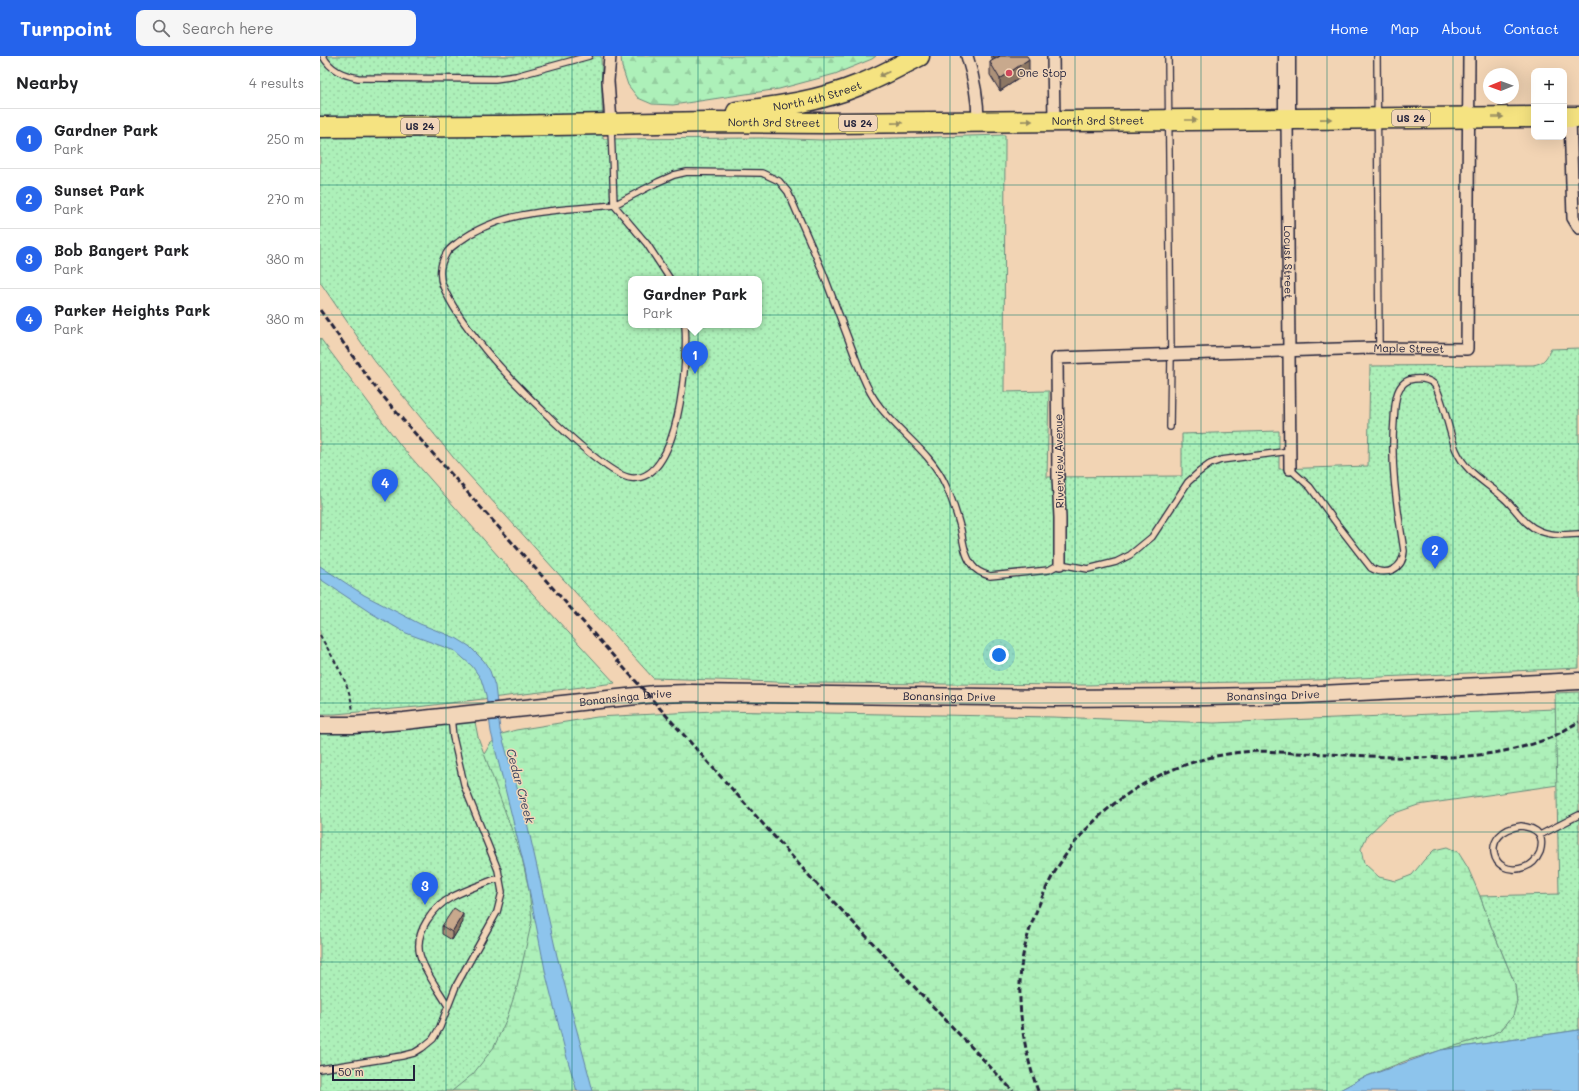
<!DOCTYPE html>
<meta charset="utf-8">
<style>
:root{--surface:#fff;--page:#f6f6f6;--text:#202124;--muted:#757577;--line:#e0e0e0;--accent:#2563eb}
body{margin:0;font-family:Mali,sans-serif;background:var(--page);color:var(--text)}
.controls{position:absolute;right:12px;top:12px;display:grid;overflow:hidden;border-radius:8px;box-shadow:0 4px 16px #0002}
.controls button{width:36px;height:36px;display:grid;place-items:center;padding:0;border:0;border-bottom:1px solid var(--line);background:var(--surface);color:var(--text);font:20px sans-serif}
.compass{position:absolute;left:1163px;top:12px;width:36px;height:36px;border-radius:50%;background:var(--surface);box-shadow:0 4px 16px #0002;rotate:269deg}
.scale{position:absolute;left:12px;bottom:10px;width:83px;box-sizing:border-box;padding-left:4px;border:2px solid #22223b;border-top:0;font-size:11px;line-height:14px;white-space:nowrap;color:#22223b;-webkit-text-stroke:3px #f2d6b9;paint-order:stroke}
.you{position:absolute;left:679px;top:599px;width:14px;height:14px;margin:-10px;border:3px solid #fff;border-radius:50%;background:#1a73e8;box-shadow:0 0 0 6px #1a73e833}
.badge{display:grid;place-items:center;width:26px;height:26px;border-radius:50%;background:var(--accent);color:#fff;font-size:13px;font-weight:700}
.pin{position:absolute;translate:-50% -33px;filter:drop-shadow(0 1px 2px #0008)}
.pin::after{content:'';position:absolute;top:21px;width:14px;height:12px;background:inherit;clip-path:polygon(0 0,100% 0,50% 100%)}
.popup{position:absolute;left:308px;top:220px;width:134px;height:52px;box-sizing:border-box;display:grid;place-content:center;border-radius:8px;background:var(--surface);filter:drop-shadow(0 1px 3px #0005);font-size:13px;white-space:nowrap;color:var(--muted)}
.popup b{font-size:15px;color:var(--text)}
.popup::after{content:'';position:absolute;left:50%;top:100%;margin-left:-8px;border:8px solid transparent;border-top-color:var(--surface)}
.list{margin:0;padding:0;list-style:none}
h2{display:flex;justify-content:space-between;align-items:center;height:52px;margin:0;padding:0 16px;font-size:17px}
h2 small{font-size:13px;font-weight:400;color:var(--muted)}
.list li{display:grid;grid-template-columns:26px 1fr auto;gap:12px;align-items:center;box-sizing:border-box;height:60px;padding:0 16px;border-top:1px solid var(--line)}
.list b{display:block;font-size:15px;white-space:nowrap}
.list p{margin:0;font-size:13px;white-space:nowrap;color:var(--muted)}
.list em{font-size:13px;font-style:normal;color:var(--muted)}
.icon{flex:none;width:22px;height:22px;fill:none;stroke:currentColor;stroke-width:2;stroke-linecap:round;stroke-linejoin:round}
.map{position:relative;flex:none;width:1259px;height:1035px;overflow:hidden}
header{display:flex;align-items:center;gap:24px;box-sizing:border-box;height:56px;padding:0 20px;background:var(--accent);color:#fff}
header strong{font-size:19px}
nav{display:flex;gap:22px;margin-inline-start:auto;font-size:14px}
.search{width:280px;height:36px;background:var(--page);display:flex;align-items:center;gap:10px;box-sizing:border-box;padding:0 14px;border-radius:8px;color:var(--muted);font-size:15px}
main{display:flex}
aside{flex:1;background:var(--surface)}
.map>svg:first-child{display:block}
.forest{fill:url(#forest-firs);stroke:#68897a}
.wetland{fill:url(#wetland-marsh);stroke:#68897a}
.park{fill:url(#park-dots);stroke:#68897a;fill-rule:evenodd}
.water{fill:#8dc4ec;stroke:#6283a5}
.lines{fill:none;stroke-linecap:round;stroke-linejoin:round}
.lane-casing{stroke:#22223b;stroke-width:8}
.street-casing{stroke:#22223b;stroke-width:14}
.secondary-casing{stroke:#22223b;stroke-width:19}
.highway-casing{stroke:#22223b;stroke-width:23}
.path{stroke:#22223b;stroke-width:2;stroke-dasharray:4 3;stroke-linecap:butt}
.lane{stroke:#f2d6b9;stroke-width:5.5}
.street{stroke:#f2d6b9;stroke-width:11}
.secondary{stroke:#f2d6b9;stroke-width:16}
.highway{stroke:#f5e381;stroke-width:20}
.rail{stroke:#22223b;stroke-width:3;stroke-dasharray:6 3;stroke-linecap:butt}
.wall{fill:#ac9179;stroke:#22223b}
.shaded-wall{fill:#8c7663;stroke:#22223b}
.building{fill:#c8a98d;stroke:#22223b}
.oneway{fill:#968c62}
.grid{fill:none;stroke:#0f766e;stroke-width:1;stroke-opacity:0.55}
.poi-dot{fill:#d1495b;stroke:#f2d6b9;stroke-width:1.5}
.labels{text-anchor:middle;stroke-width:3;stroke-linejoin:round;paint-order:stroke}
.shield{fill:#f2d6b9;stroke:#605861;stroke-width:1}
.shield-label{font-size:10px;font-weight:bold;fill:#22223b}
.poi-label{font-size:11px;fill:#22223b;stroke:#f2d6b9;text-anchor:start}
.street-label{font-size:11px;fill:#22223b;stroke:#f2d6b9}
.water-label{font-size:12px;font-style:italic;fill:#37425e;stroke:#f2d6b9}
</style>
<header>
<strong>Turnpoint</strong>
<div class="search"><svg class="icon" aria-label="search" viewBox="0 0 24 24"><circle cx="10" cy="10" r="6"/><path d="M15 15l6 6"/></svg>Search here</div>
<nav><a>Home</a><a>Map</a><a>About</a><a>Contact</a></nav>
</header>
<main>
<aside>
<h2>Nearby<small>4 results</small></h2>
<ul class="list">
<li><span class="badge">1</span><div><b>Gardner Park</b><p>Park</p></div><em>250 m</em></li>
<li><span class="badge">2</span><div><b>Sunset Park</b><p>Park</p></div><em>270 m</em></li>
<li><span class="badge">3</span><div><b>Bob Bangert Park</b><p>Park</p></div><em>380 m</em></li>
<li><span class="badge">4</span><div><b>Parker Heights Park</b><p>Park</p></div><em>380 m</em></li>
</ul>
</aside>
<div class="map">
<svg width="1259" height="1035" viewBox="0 0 1259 1035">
<defs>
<pattern id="forest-firs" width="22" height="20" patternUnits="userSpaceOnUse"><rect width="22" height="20" fill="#adf0b9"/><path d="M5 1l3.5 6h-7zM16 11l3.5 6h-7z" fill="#95cea0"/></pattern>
<pattern id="wetland-marsh" width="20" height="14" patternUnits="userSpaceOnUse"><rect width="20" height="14" fill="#adf0b9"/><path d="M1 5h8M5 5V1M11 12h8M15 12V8" fill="none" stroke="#95cea0"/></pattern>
<pattern id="park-dots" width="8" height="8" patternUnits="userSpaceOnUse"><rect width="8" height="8" fill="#adf0b9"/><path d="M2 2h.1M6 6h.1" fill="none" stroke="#95cea0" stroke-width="1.8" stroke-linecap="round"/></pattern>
</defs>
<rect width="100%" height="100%" fill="#f2d4b4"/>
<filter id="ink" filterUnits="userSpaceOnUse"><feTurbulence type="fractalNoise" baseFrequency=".025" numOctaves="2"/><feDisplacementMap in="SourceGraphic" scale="8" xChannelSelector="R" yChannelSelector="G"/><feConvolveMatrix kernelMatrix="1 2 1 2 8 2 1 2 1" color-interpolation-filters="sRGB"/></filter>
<g filter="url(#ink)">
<!-- forest -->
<path class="forest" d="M 301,0 L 556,0 L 552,3 L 515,18 L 459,33 L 353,49 L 332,48 L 318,42 L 308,29 L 302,11 Z"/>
<!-- wetland -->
<path class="wetland" d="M 1259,652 L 1259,726 L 1098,749 L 1069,759 L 1047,780 L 1041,793 L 1044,807 L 1059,821 L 1076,825 L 1092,819 L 1104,804 L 1114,794 L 1127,791 L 1138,796 L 1148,812 L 1160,840 L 1171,870 L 1195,928 L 1197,946 L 1193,960 L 1182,973 L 1170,980 L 1088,1004 L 1042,1022 L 1018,1035 L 92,1035 L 162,702 L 170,688 L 182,678 L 196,674 L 277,661 L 394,655 L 733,661 L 894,667 Z"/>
<!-- park -->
<path class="park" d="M 0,0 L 281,0 L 283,83 L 442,82 L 502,84 L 685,79 L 684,336 L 729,335 L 727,421 L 862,420 L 862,378 L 959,375 L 959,413 L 1048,410 L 1050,310 L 1213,309 C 1224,307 1226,303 1231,293 L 1259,292 L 1259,612 L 973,625 L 765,629 L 486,627 L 333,622 L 137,406 L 52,302 L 0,226 ZM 311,223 L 439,223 L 439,269 L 311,269 Z
M 0,282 L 81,390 L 179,501 L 295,627 L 97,651 L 15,658 L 0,658 Z
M 1259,636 L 1259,974 L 1121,994 L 1170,980 L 1182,973 L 1193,960 L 1197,946 L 1195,928 L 1171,870 L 1160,840 L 1239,838 L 1235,637 Z
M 155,666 L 158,681 L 202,802 L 209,834 L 212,864 L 197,931 L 187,962 L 174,991 L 153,1018 L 132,1035 L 0,1035 L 0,675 L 66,673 Z"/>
<!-- water -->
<path class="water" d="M 0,510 L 44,539 L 100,568 L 136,582 L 149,590 L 164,605 L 170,615 L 175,630 L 180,674 L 206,762 L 237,900 L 273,1035 L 257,1035 L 247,1002 L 226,919 L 205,813 L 171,676 L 166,639 L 161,623 L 152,610 L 135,595 L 86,577 L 51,557 L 0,523 Z
M 1259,974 L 1259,1035 L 1018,1035 L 1042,1022 L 1121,994 Z"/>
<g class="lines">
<!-- lane casing -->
<g class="lane-casing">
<path id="lane" d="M 3,0 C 10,14 23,19 38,22 L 175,23 L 196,20 L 269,0
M 848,0 L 851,299 L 850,371
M 1057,0 L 1059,292
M 291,72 L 294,149 L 338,126 L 354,119 L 367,116 L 442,117 L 459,125 L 468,136 L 502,214 L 542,319 C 547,331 552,341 560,351 C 581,378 611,397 625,428 C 632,442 637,459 641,474 C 643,486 645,500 652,509 C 656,515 663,518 670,520 L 729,514 L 740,508 L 768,513 L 796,506 L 810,499 L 832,481 L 868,426 L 879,416 L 890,408 L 901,404 L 970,395
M 350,223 L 327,188 L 294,149 C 243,154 183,153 140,185 C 135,189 129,192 126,198 C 120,208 119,220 123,230 C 132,252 148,273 163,291 C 183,317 282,419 311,422 C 360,427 368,302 365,269
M 970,413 L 990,431 L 1017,468 L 1051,512 C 1067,521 1083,513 1084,495 C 1077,450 1070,410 1074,365 C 1075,350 1074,325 1094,323 C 1102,322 1108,323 1114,328 C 1122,338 1130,380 1136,394 C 1147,419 1167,426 1185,443 C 1197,454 1204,469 1220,475 C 1233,480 1246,479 1259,478
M 1201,770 C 1217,772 1225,779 1220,796 C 1217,803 1212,809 1205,811 C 1170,824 1159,775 1201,770 Z
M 1220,779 L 1259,759
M 128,950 C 119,934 105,917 100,899 C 94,876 113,851 132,841 C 147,833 164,828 180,821
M 0,1013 L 82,1000 L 94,997 L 102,992 L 113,983 L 120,971 L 136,930 L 177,856 L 182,836 L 178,814 L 145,732 L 133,681 L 131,661"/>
</g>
<!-- street casing -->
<g class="street-casing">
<g id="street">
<path d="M 290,0 L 288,25 L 291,67"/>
<path d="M 647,0 C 654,22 658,42 658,65"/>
<path d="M 733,0 L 734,65"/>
<path d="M 1250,61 L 1253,162 L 1259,172"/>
<path id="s1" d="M 967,64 L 970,413"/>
<path id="s2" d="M 740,508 L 740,462 L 738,421 L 737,302 L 1051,292 L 1147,293 L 1149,0"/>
</g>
</g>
<!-- secondary casing -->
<g class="secondary-casing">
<g id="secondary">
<path d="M 967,0 L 967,64"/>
<path id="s3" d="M 0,669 L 34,669 L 84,665 L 335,638 L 370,637 L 736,642 L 884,641 L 980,639 L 1259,625"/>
</g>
</g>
<!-- highway casing -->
<g class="highway-casing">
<g id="highway">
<path id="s4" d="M 417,56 C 458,51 500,45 539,29 C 560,21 579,10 599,0"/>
<path d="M 1244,61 L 1259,61"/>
<path id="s5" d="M 0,71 L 177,70 L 390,66 L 505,67 L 1214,61"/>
</g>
</g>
<!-- path -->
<path class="path" d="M 0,579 C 14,605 30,626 33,656"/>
<!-- lane -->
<use href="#lane" class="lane"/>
<!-- street -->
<use href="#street" class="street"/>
<!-- secondary -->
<use href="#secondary" class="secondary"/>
<!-- highway -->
<use href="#highway" class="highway"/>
<!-- rail -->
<path class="rail" d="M 0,254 L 51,326 L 83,364 L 493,824 L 693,1035
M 718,1035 C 704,996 697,953 701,912 C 704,886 714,859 725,835 C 760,758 838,704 923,696 C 940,694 958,696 975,697 C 1057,698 1149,713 1227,683 C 1238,679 1249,671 1259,666"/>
</g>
<!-- wall -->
<path class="wall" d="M 671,0 L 707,0 L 709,16 L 680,35 L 670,19 L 670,6 L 673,4 Z
M 143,866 L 132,884 L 122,878 L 122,870 Z"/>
<!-- shaded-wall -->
<path class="shaded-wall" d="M 709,3 L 709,16 L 680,35 L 680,23 Z
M 143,858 L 143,866 L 132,884 L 132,876 Z"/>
<!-- building -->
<path class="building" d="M 673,0 L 680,0 L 675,3 Z
M 680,0 L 707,0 L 709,3 L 680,23 L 670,6 Z
M 134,852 L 143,858 L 132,876 L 122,870 Z"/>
<!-- one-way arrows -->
<defs><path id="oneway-solid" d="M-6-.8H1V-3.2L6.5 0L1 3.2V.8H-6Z"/></defs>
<g class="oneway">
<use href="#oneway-solid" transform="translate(564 18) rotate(155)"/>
<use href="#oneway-solid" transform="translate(1178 61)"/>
<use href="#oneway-solid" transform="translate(1006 63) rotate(-1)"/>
<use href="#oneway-solid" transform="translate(871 64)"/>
<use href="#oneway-solid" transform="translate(707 65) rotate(-1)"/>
<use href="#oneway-solid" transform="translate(577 67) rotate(-1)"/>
</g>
</g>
<!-- grid -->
<path class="grid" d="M 126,0 L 126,1035M 252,0 L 252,1035M 378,0 L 378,1035M 504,0 L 504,1035M 630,0 L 630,1035M 755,0 L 755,1035M 881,0 L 881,1035M 1007,0 L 1007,1035M 1133,0 L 1133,1035M 0,129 L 1259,129M 0,259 L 1259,259M 0,388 L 1259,388M 0,518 L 1259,518M 0,647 L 1259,647M 0,776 L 1259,776M 0,906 L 1259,906"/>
<!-- markers -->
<circle class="poi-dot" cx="689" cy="17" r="4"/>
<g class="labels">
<!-- shield labels -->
<g class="shield">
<rect x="1072" y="54" width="38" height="16" rx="3"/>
<rect x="519" y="59" width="38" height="16" rx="3"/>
<rect x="81" y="62" width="38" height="16" rx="3"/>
</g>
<g class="shield-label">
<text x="1091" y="66">US 24</text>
<text x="538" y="71">US 24</text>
<text x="100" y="74">US 24</text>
</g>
<!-- poi labels -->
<g class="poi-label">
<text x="697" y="21">One Stop</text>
</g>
<!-- street labels -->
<g class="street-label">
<text dy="4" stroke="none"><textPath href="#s4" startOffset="82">North 4th Street</textPath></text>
<text dy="4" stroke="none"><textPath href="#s5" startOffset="778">North 3rd Street</textPath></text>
<text dy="4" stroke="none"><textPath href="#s5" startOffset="454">North 3rd Street</textPath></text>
<text dy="4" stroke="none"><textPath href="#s1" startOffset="142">Locust Street</textPath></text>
<text dy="4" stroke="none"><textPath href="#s2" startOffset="558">Maple Street</textPath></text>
<text transform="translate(739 405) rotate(-91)" y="4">Riverview Avenue</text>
<text dy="4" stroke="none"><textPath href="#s3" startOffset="955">Bonansinga Drive</textPath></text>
<text dy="4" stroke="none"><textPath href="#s3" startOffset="631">Bonansinga Drive</textPath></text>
<text dy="4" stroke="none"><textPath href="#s3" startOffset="307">Bonansinga Drive</textPath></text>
</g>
<!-- water labels -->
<g class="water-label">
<text transform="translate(200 730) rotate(75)" y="4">Cedar Creek</text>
</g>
</g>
</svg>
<div class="controls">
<button>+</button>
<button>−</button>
</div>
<svg class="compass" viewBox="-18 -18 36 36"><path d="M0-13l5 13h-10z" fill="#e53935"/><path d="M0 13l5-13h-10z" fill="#757577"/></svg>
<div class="scale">50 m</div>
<div class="you"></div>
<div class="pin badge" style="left:375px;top:318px">1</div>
<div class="popup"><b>Gardner Park</b>Park</div>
<div class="pin badge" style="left:1115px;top:513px">2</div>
<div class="pin badge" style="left:105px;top:849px">3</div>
<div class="pin badge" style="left:65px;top:446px">4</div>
</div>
</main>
